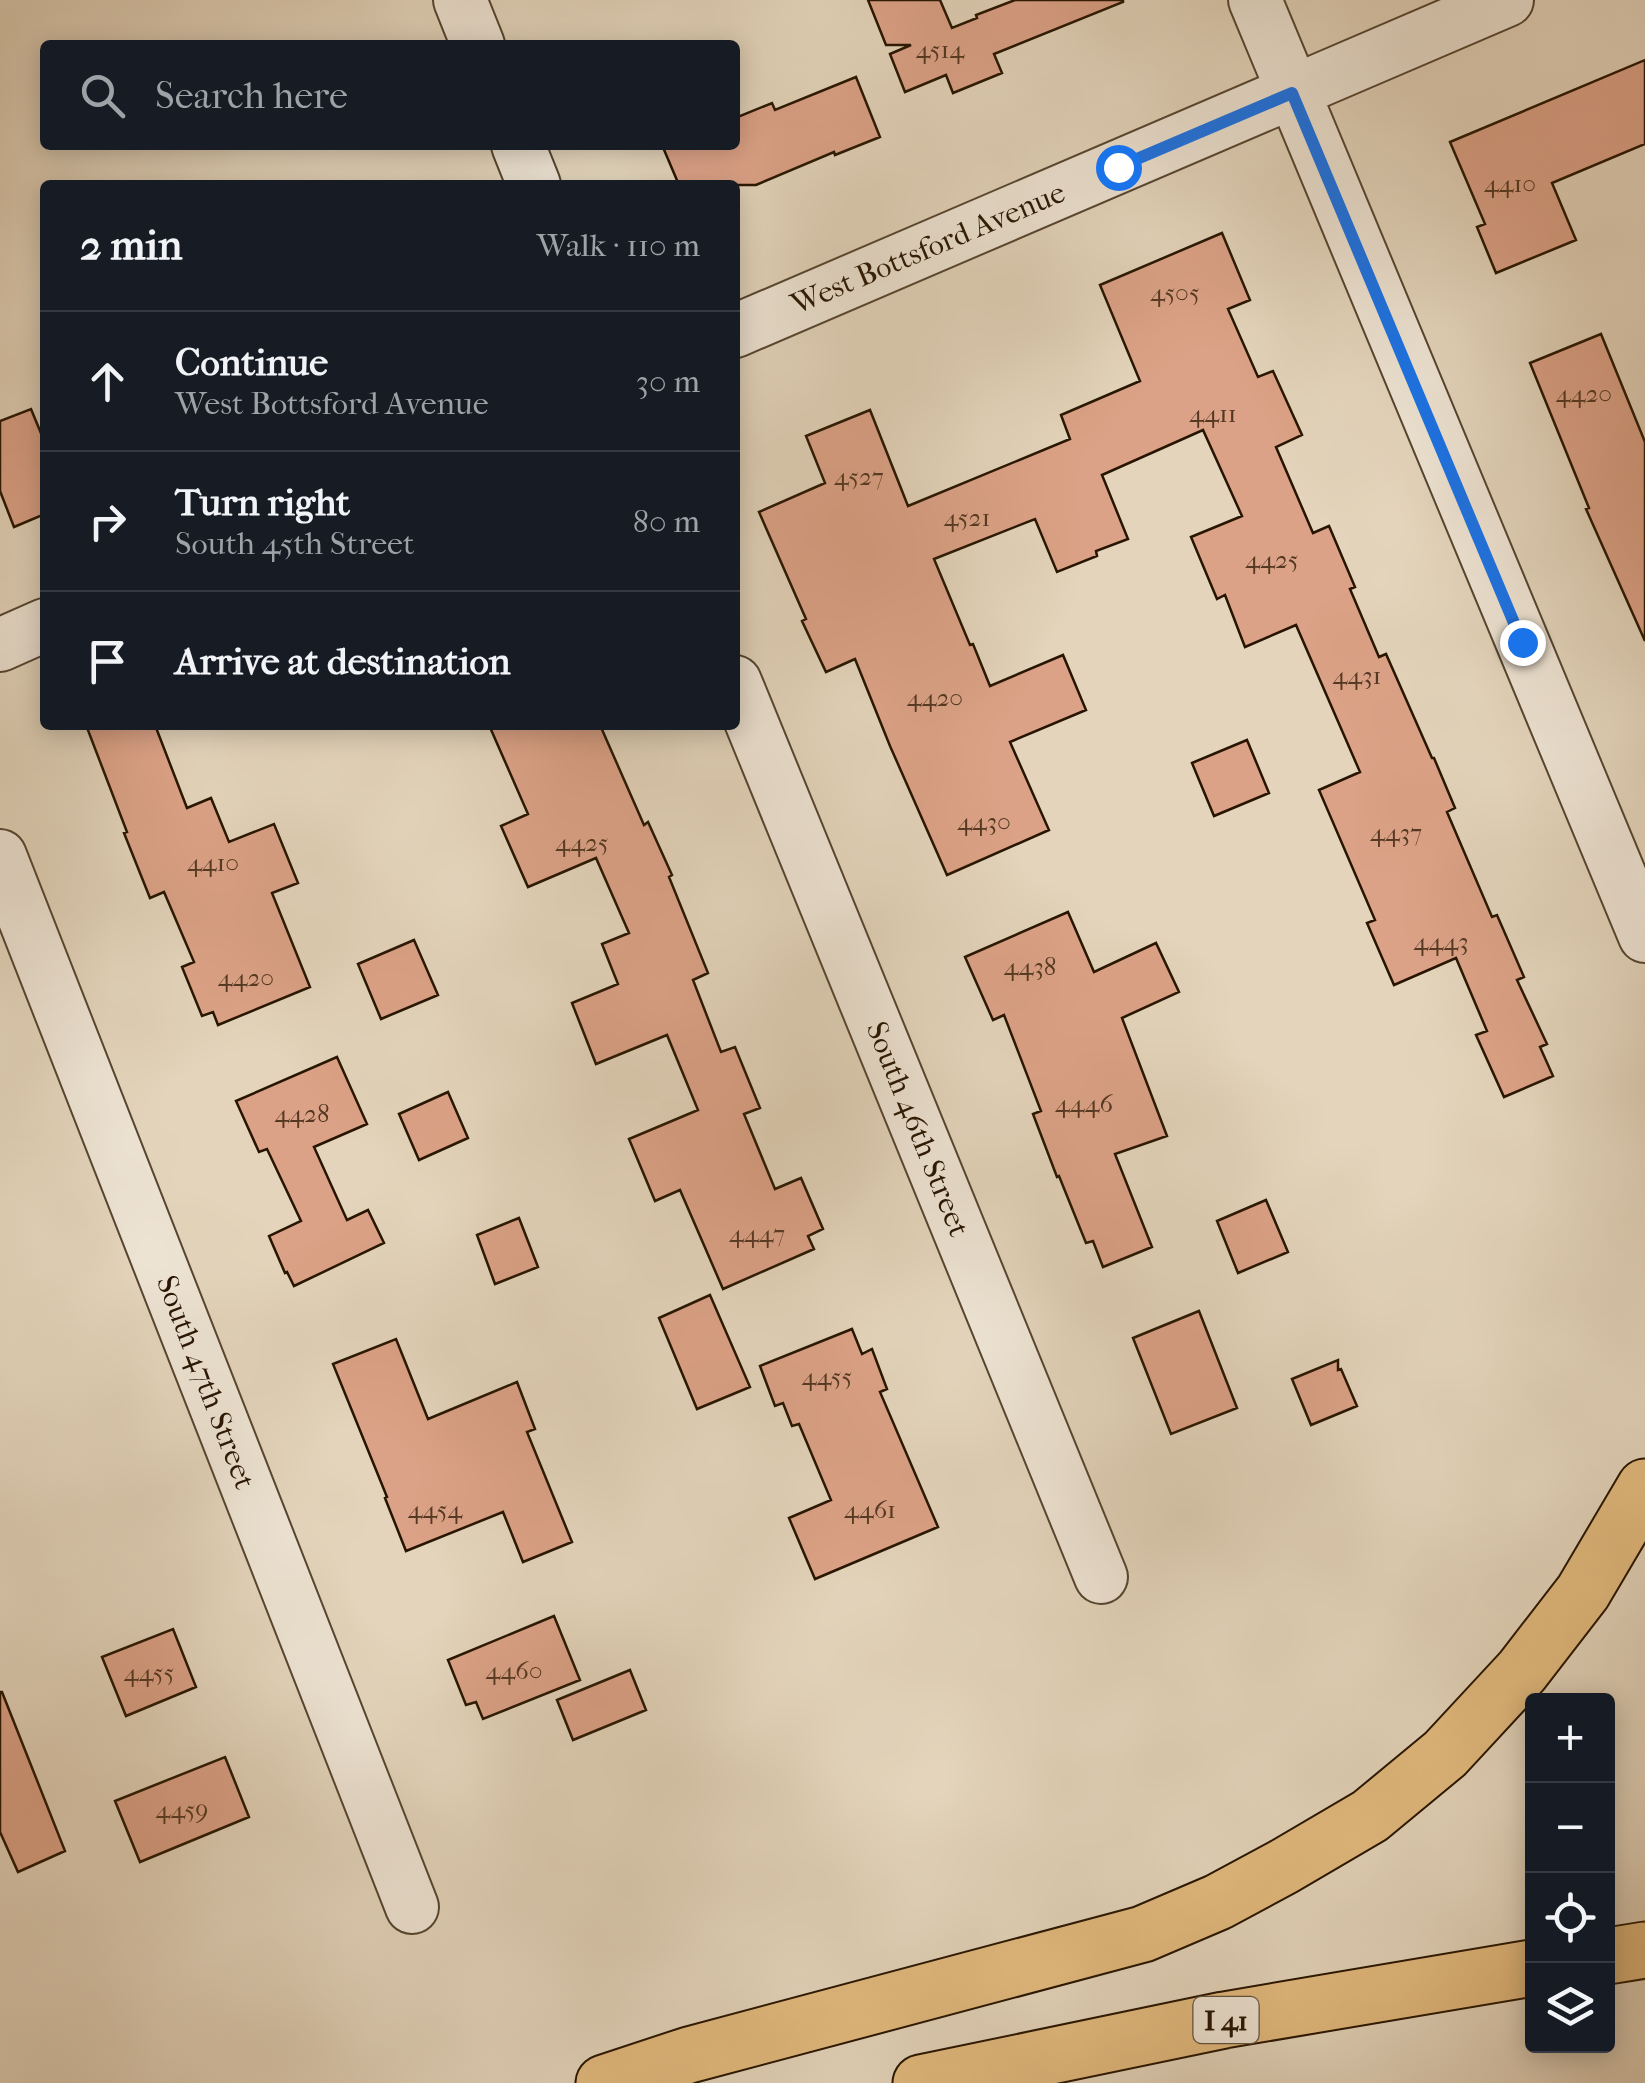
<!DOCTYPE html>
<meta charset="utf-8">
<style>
:root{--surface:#171b24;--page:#242831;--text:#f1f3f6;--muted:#9ea1a6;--line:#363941}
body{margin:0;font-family:"IM FELL French Canon",serif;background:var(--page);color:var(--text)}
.controls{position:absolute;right:30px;bottom:30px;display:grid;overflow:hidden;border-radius:10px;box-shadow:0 5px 25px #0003}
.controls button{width:90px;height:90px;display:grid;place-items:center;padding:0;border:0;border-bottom:2px solid var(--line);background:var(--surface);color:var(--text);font:50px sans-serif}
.stop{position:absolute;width:30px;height:30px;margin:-22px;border:8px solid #1a73e8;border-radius:50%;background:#fff}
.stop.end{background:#1a73e8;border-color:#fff;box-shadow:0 2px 10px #0008}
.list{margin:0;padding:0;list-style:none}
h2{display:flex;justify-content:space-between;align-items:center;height:130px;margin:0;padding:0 40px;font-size:42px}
h2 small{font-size:32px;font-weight:400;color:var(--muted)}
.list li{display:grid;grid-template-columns:65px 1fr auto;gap:30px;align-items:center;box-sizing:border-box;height:140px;padding:0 40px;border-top:2px solid var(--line)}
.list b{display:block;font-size:38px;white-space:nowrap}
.list p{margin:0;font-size:32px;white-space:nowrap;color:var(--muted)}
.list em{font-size:32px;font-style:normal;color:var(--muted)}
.icon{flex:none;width:55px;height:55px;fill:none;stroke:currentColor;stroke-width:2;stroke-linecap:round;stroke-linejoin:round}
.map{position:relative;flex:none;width:1645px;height:2083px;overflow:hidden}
.search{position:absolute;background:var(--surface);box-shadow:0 5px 25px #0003;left:40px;top:40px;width:700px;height:110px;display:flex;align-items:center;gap:25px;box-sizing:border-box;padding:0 35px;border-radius:10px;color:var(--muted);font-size:38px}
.panel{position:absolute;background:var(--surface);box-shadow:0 5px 25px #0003;left:40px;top:180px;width:700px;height:550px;border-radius:10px}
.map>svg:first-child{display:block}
.building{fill:#dca287;stroke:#271501;stroke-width:2.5}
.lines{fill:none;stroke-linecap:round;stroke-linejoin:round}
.street-casing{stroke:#564530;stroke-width:56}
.highway-casing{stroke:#271501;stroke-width:59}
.street{stroke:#ede3d3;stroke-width:52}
.highway{stroke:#e2ba7e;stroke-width:55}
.route{stroke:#1a73e8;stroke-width:12}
.labels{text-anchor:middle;stroke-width:8;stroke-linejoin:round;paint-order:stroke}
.number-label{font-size:25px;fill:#543822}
.shield{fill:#ede3d3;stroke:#625340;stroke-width:2.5}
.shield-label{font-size:28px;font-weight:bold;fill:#271501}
.street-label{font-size:30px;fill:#271501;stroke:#ede3d3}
</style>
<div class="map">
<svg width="1645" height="2083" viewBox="0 0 1645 2083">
<rect width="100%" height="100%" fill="#e3d4bb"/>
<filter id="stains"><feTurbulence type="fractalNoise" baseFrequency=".002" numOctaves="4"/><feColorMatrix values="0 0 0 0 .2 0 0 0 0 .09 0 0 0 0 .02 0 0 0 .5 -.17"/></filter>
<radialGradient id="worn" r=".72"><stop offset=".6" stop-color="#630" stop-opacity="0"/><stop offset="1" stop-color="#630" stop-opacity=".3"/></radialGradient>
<!-- building -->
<path class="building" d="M 868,0 L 940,0 L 952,28 L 977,18 L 976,15 L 1015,0 L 1123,0 L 1123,2 L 994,54 L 1002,73 L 953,93 L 946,75 L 905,92 L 890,54 L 911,45 L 886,45 Z
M 1645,60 L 1645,144 L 1552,183 L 1576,240 L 1496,273 L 1477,227 L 1485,224 L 1450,142 Z
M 856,77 L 880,137 L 835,155 L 834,152 L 756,185 L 679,185 L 662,145 L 735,145 L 735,118 L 772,103 L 775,110 Z
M 1222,233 L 1250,300 L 1228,309 L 1258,377 L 1273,371 L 1302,435 L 1276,447 L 1313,533 L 1329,526 L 1355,587 L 1350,589 L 1379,657 L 1386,654 L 1432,758 L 1434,758 L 1455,808 L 1447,812 L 1492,917 L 1497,915 L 1524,977 L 1517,980 L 1547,1044 L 1540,1047 L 1553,1076 L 1504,1097 L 1476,1035 L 1487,1031 L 1456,958 L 1394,985 L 1367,923 L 1375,920 L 1319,790 L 1360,772 L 1296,625 L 1245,647 L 1225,595 L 1217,599 L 1191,537 L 1242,516 L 1203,430 L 1102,475 L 1128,539 L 1096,551 L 1097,556 L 1057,572 L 1035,519 L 934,559 L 970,645 L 973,644 L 990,686 L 1063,655 L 1086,710 L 1010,742 L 1049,830 L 947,875 L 890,746 L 855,659 L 826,672 L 802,621 L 806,619 L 759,512 L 825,483 L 806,436 L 870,410 L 908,506 L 1070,439 L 1061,415 L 1140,381 L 1100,285 Z
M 1601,334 L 1645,442 L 1645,641 L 1586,509 L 1589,508 L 1530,363 Z
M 31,409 L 45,443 L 45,514 L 14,527 L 0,491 L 0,421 Z
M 86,725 L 155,725 L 187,808 L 211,798 L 229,842 L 274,824 L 298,883 L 272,893 L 310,987 L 218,1025 L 213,1012 L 202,1016 L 182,967 L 194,962 L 164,892 L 150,898 L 124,833 L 127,832 Z
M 489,725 L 600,725 L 644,825 L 648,822 L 672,875 L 669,877 L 708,973 L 693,980 L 721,1052 L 735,1047 L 760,1108 L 744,1114 L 775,1189 L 801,1178 L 823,1229 L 808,1236 L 814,1249 L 723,1289 L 680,1190 L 655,1201 L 629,1139 L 698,1110 L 667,1035 L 596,1064 L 572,1003 L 618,984 L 602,944 L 629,933 L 596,858 L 528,887 L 501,826 L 528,814 Z
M 1247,740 L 1269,793 L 1214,816 L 1192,763 Z
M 1068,912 L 1094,972 L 1156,943 L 1179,992 L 1122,1018 L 1167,1136 L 1115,1154 L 1152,1247 L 1103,1267 L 1093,1241 L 1086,1243 L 1059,1176 L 1057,1177 L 1033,1114 L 1041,1111 L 1004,1015 L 993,1020 L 965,957 Z
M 414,940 L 438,995 L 381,1019 L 358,964 Z
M 337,1057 L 367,1124 L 314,1147 L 347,1220 L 368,1210 L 384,1243 L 294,1286 L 287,1272 L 285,1273 L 269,1236 L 301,1221 L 267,1149 L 259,1152 L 236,1101 Z
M 448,1092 L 468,1138 L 419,1160 L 399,1114 Z
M 1266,1200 L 1288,1252 L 1238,1273 L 1217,1221 Z
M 519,1218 L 538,1267 L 495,1284 L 477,1235 Z
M 710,1295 L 750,1387 L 697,1409 L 659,1318 Z
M 1199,1311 L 1237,1408 L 1171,1434 L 1133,1338 Z
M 852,1329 L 862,1354 L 872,1349 L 887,1389 L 880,1392 L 938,1527 L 815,1579 L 789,1518 L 831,1500 L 799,1424 L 792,1426 L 783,1403 L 775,1406 L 760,1366 Z
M 396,1339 L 428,1419 L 517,1382 L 535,1429 L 527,1432 L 572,1542 L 523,1562 L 503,1512 L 406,1551 L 385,1498 L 387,1497 L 333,1364 Z
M 1338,1360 L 1338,1370 L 1341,1369 L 1357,1406 L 1311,1425 L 1292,1379 Z
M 554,1616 L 580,1680 L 483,1719 L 476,1702 L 466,1705 L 448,1660 Z
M 173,1629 L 196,1687 L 126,1716 L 102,1657 Z
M 630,1670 L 646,1710 L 573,1740 L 557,1700 Z
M 0,1692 L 2,1692 L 65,1851 L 18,1872 L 0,1832 Z
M 225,1757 L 249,1817 L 140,1862 L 115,1801 Z"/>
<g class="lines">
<!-- street casing -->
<g class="street-casing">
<path id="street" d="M 460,0 L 478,45
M 1255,0 L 1645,936
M 518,145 L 534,185
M 735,331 L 1507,0
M 0,645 L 45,625
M 735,682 L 1101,1577
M 0,856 L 412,1907"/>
</g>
<!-- highway casing -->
<g class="highway-casing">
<path id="highway" d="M 1608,1956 L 1645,1950
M 604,2083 L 689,2055 L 1143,1934 L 1218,1902 L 1283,1867 L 1370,1816 L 1445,1754 L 1522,1671 L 1583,1592 L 1645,1487
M 921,2083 L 1224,2020 L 1532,1968"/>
</g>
<!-- street -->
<use href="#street" class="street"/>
<!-- highway -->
<use href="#highway" class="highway"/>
</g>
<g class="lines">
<!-- route -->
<path class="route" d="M 1118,167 L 1292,93 L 1522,642"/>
</g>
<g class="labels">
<!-- number labels -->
<g class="number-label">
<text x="940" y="58">4514</text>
<text x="1510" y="192">4410</text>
<text x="1175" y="301">4505</text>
<text x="1584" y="402">4420</text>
<text x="1213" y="422">4411</text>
<text x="859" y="485">4527</text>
<text x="967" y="526">4521</text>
<text x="1272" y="568">4425</text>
<text x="1357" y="684">4431</text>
<text x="935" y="706">4420</text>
<text x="984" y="830">4430</text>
<text x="1396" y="841">4437</text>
<text x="582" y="851">4425</text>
<text x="213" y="871">4410</text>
<text x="1441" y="950">4443</text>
<text x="1030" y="975">4438</text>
<text x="246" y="986">4420</text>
<text x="1084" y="1112">4446</text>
<text x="302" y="1122">4428</text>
<text x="757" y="1242">4447</text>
<text x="827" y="1385">4455</text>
<text x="435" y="1518">4454</text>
<text x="870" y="1518">4461</text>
<text x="514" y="1679">4460</text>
<text x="149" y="1681">4455</text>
<text x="182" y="1818">4459</text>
</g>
<!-- shield labels -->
<rect class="shield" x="1193.5" y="1997" width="65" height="46" rx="8"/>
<g class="shield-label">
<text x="1226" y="2030">I 41</text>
</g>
<!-- street labels -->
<g class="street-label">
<text transform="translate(928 248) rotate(-23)" y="10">West Bottsford Avenue</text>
<text transform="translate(918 1129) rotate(68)" y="10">South 46th Street</text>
<text transform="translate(206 1382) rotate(69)" y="10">South 47th Street</text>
</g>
</g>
<rect width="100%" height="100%" filter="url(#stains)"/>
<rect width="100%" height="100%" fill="url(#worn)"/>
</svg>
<div class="controls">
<button>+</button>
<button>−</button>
<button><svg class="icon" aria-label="locate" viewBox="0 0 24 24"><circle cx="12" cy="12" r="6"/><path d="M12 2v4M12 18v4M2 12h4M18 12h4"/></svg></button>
<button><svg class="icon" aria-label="layers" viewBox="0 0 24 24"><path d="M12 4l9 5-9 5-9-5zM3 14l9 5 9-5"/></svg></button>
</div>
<div class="stop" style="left:1118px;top:167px"></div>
<div class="stop end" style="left:1522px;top:642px"></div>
<div class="search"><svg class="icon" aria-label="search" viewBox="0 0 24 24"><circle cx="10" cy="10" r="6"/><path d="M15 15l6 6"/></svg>Search here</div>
<section class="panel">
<h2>2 min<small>Walk · 110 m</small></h2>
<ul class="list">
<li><svg class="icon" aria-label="ahead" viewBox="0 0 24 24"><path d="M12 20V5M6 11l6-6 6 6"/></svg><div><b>Continue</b><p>West Bottsford Avenue</p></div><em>30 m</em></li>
<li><svg class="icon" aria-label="right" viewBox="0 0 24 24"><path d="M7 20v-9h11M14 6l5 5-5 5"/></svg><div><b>Turn right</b><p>South 45th Street</p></div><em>80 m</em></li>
<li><svg class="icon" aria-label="arrive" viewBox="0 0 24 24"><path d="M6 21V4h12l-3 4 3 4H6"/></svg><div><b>Arrive at destination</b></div></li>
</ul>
</section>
</div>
